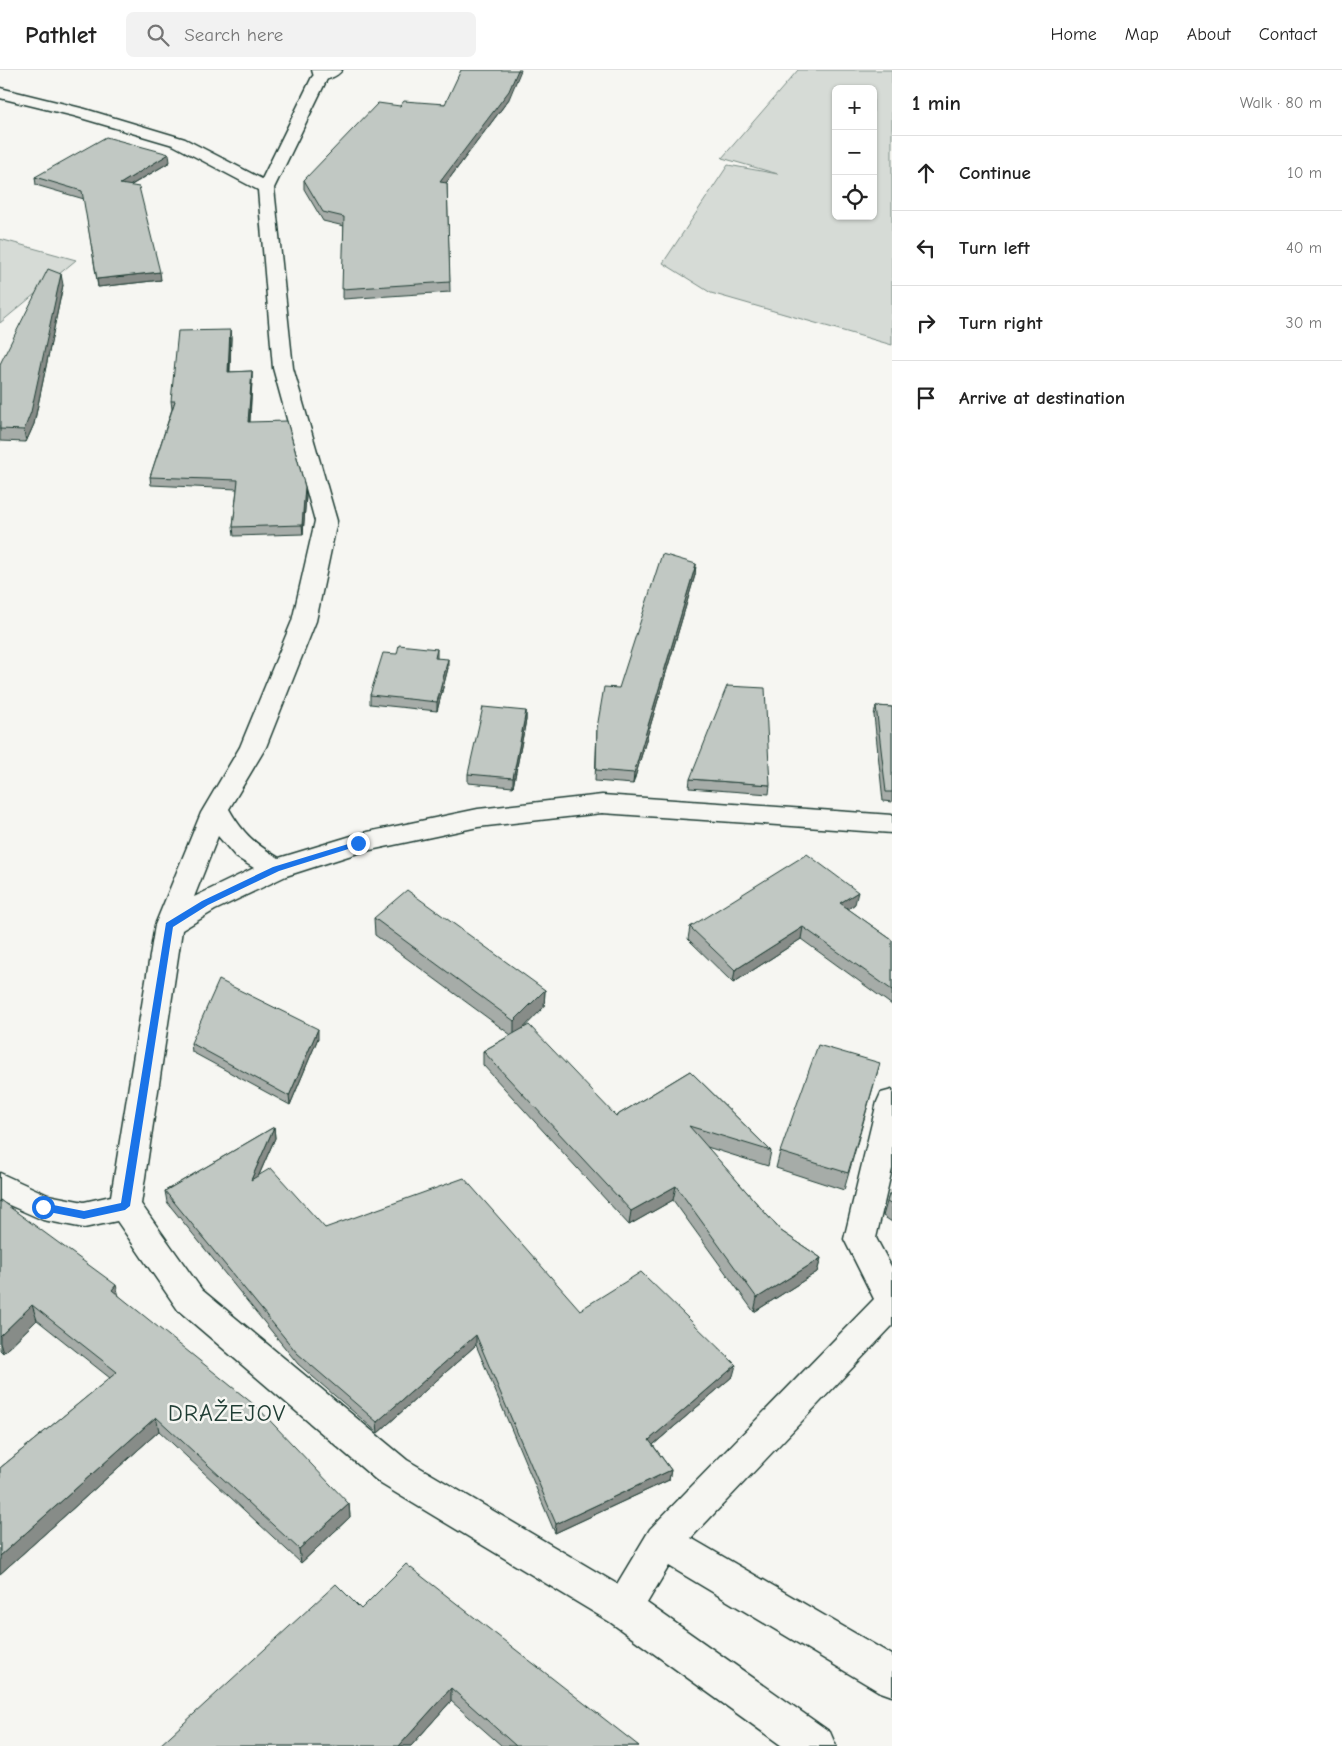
<!DOCTYPE html>
<meta charset="utf-8">
<style>
:root{--surface:#fff;--page:#f2f2f2;--text:#222;--muted:#767676;--line:#e0e0e0}
body{margin:0;font-family:"Comic Neue",sans-serif;background:var(--page);color:var(--text)}
.controls{position:absolute;right:15px;top:15px;display:grid;overflow:hidden;border-radius:8px;box-shadow:0 1px 4px #0004}
.controls button{width:45px;height:45px;display:grid;place-items:center;padding:0;border:0;border-bottom:1px solid var(--line);background:var(--surface);color:var(--text);font:25px sans-serif}
.stop{position:absolute;width:15px;height:15px;margin:-11px;border:4px solid #1a73e8;border-radius:50%;background:#fff}
.stop.end{background:#1a73e8;border-color:#fff;box-shadow:0 1px 5px #0008}
.list{margin:0;padding:0;list-style:none}
h2{display:flex;justify-content:space-between;align-items:center;height:65px;margin:0;padding:0 20px;font-size:21px}
h2 small{font-size:16px;font-weight:400;color:var(--muted)}
.list li{display:grid;grid-template-columns:32px 1fr auto;gap:15px;align-items:center;box-sizing:border-box;height:75px;padding:0 20px;border-top:1px solid var(--line)}
.list b{display:block;font-size:19px;white-space:nowrap}
.list em{font-size:16px;font-style:normal;color:var(--muted)}
.icon{flex:none;width:28px;height:28px;fill:none;stroke:currentColor;stroke-width:2;stroke-linecap:round;stroke-linejoin:round}
.map{position:relative;flex:none;width:892px;height:1676px;overflow:hidden}
header{display:flex;align-items:center;gap:30px;box-sizing:border-box;height:70px;padding:0 25px;background:var(--surface);border-bottom:1px solid var(--line)}
header strong{font-size:24px}
nav{display:flex;gap:28px;margin-inline-start:auto;font-size:18px}
.search{width:350px;height:45px;background:var(--page);display:flex;align-items:center;gap:12px;box-sizing:border-box;padding:0 18px;border-radius:8px;color:var(--muted);font-size:19px}
main{display:flex}
aside{flex:1;background:var(--surface)}
.map>svg:first-child{display:block}
.green{fill:#d6dbd6;stroke:#7a8c85;fill-rule:evenodd}
.lines{fill:none;stroke-linecap:round;stroke-linejoin:round}
.lane-casing{stroke:#1f3d34;stroke-width:3}
.street-casing{stroke:#1f3d34;stroke-width:3}
.lane{fill:#f6f6f2;fill-rule:evenodd}
.street{fill:#f6f6f2;fill-rule:evenodd}
.wall{fill:#a6aca8;stroke:#1f3d34}
.shaded-wall{fill:#878c88;stroke:#1f3d34}
.building{fill:#c1c8c3;stroke:#1f3d34}
.route{fill:#1a73e8}
.labels{text-anchor:middle;stroke-width:5;stroke-linejoin:round;paint-order:stroke}
.near-quarter-label{font-size:24px;letter-spacing:1px;fill:#1f3d34;stroke:#f6f6f2}
</style>
<header>
<strong>Pathlet</strong>
<div class="search"><svg class="icon" aria-label="search" viewBox="0 0 24 24"><circle cx="10" cy="10" r="6"/><path d="M15 15l6 6"/></svg>Search here</div>
<nav><a>Home</a><a>Map</a><a>About</a><a>Contact</a></nav>
</header>
<main>
<div class="map">
<svg width="892" height="1676" viewBox="0 0 892 1676">
<rect width="100%" height="100%" fill="#f6f6f2"/>
<filter id="ink" filterUnits="userSpaceOnUse"><feTurbulence type="fractalNoise" baseFrequency=".02" numOctaves="2"/><feDisplacementMap in="SourceGraphic" scale="10" xChannelSelector="R" yChannelSelector="G"/><feConvolveMatrix kernelMatrix="1 2 1 2 8 2 1 2 1" color-interpolation-filters="sRGB"/></filter>
<g filter="url(#ink)">
<!-- green -->
<path class="green" d="M 798,0 L 892,0 L 892,275 L 711,223 L 663,193 L 728,95 L 778,104 L 722,88 ZM 836,19 L 873,19 L 873,146 L 836,146 Z
M 0,169 L 76,190 L 0,253 Z"/>
<g class="lines">
<!-- lane casing -->
<g class="lane-casing">
<path id="lane" d="M 312,0 L 342,0 C 337,7 324,12 315,10 Z"/>
</g>
<!-- street casing -->
<g class="street-casing">
<path id="street" d="M 320,2 L 325,4 L 328,7 L 274,118 L 293,298 L 337,451 L 316,551 L 266,677 L 229,739 C 243,764 255,774 279,788 L 358,764 L 478,739 L 602,725 L 892,745 L 892,763 L 602,743 L 478,757 L 361,782 L 286,806 L 215,840 L 182,860 L 141,1134 L 202,1220 L 407,1390 L 617,1514 L 650,1459 L 874,1229 L 844,1169 L 877,1032 L 881,1023 L 892,1020 L 892,1099 L 876,1168 L 892,1198 L 892,1256 L 691,1468 L 892,1585 L 892,1626 L 878,1621 L 669,1496 L 647,1533 L 830,1662 L 836,1676 L 782,1676 L 610,1552 L 381,1414 L 178,1240 L 117,1151 L 84,1158 L 43,1150 L 0,1131 L 0,1103 L 48,1125 L 84,1132 L 111,1126 L 155,855 L 201,743 L 240,677 L 292,551 L 315,451 L 273,298 L 258,120 L 173,75 L 74,46 L 0,28 L 0,18 L 85,39 L 185,69 L 262,109 L 312,7 L 315,4 ZM 218,766 L 236,787 L 254,798 L 194,827 Z"/>
</g>
<!-- lane -->
<use href="#lane" class="lane"/>
<!-- street -->
<use href="#street" class="street"/>
</g>
<!-- wall -->
<path class="wall" d="M 509,29 L 446,113 L 447,113 L 450,222 L 343,229 L 344,156 L 323,151 L 304,119 L 304,110 L 400,36 L 445,34 Z
M 170,92 L 130,116 L 161,210 L 98,217 L 84,129 L 36,115 L 35,107 Z
M 63,215 L 34,354 L 26,372 L 0,371 L 0,294 Z
M 230,260 L 231,268 L 230,302 L 252,301 L 252,310 L 250,352 L 305,417 L 306,426 L 303,464 L 234,466 L 233,457 L 237,419 L 151,415 L 150,407 L 172,339 L 171,331 Z
M 696,494 L 695,505 L 633,714 L 595,711 L 597,658 L 619,618 Z
M 437,579 L 437,588 L 448,598 L 437,641 L 370,634 L 370,625 L 397,584 Z
M 876,636 L 892,637 L 892,732 L 883,731 L 874,645 Z
M 526,641 L 526,650 L 513,717 L 468,713 L 468,704 Z
M 690,709 L 770,715 L 769,724 L 689,718 Z
M 855,834 L 848,839 L 892,870 L 892,935 L 801,869 L 733,913 L 688,869 L 690,857 Z
M 374,848 L 545,920 L 544,937 L 522,959 L 616,1046 L 690,1001 L 771,1081 L 768,1096 L 707,1077 L 781,1161 L 821,1188 L 817,1202 L 754,1242 L 673,1130 L 629,1155 L 483,995 L 483,981 L 511,965 L 375,865 Z
M 318,968 L 290,1035 L 192,982 L 191,973 Z
M 880,993 L 844,1120 L 776,1098 L 780,1082 Z
M 274,1057 L 275,1068 L 259,1105 L 325,1158 L 580,1240 L 733,1306 L 653,1375 L 671,1400 L 669,1410 L 555,1463 L 476,1275 L 378,1363 L 298,1294 L 167,1132 L 165,1121 Z
M 892,1120 L 892,1152 L 883,1146 L 889,1125 Z
M 0,1130 L 119,1226 L 349,1434 L 350,1447 L 301,1493 L 159,1361 L 0,1504 L 0,1398 L 110,1308 L 37,1250 L 3,1283 L 0,1280 Z
M 361,1539 L 639,1676 L 502,1676 L 451,1631 L 411,1676 L 159,1676 Z"/>
<!-- shaded-wall -->
<path class="shaded-wall" d="M 518,0 L 521,0 L 509,29 L 440,121 L 440,112 Z
M 169,84 L 170,92 L 121,121 L 120,114 Z
M 160,202 L 161,210 L 98,217 L 97,209 Z
M 61,204 L 63,215 L 34,354 L 26,372 L 24,360 Z
M 230,260 L 231,268 L 229,310 L 228,302 Z
M 252,301 L 252,310 L 249,361 L 248,352 Z
M 305,417 L 306,426 L 303,464 L 302,455 Z
M 696,494 L 695,505 L 633,714 L 634,703 Z
M 448,589 L 448,598 L 437,641 L 437,632 Z
M 526,641 L 526,650 L 513,717 L 513,708 Z
M 858,822 L 855,834 L 838,846 L 840,833 Z
M 803,857 L 801,869 L 733,913 L 735,900 Z
M 545,920 L 544,937 L 514,968 L 514,951 Z
M 318,959 L 318,968 L 290,1035 L 289,1026 Z
M 274,1057 L 275,1068 L 252,1121 L 251,1110 Z
M 676,1116 L 673,1130 L 629,1155 L 631,1141 Z
M 821,1188 L 817,1202 L 754,1242 L 757,1228 Z
M 116,1215 L 120,1230 L 112,1220 Z
M 32,1235 L 37,1250 L 3,1283 L 0,1273 L 0,1266 Z
M 476,1265 L 476,1275 L 378,1363 L 377,1352 Z
M 736,1295 L 733,1306 L 647,1380 L 649,1370 Z
M 156,1347 L 159,1361 L 0,1504 L 0,1486 Z
M 671,1400 L 669,1410 L 555,1463 L 556,1454 Z
M 349,1434 L 350,1447 L 301,1493 L 299,1479 Z
M 451,1618 L 451,1631 L 411,1676 L 399,1676 Z"/>
<!-- building -->
<path class="building" d="M 461,0 L 518,0 L 509,21 L 440,112 L 447,113 L 450,212 L 342,219 L 344,147 L 323,142 L 304,110 L 378,33 L 400,36 L 404,31 L 445,34 Z
M 106,67 L 169,84 L 120,114 L 139,117 L 160,202 L 97,209 L 82,121 L 35,107 Z
M 48,199 L 61,204 L 31,342 L 24,360 L 0,359 L 0,294 Z
M 230,260 L 228,302 L 252,301 L 248,352 L 287,351 L 305,417 L 302,455 L 233,457 L 238,410 L 150,407 L 175,331 L 171,331 L 178,261 Z
M 662,484 L 696,494 L 634,703 L 596,700 L 597,658 L 604,617 L 619,618 Z
M 399,575 L 437,579 L 435,588 L 448,589 L 437,632 L 370,625 L 383,583 L 397,584 Z
M 727,616 L 765,618 L 770,715 L 690,709 Z
M 876,636 L 892,637 L 892,722 L 886,722 Z
M 483,637 L 526,641 L 513,708 L 468,704 Z
M 807,784 L 858,822 L 840,833 L 892,870 L 892,920 L 803,857 L 735,900 L 690,857 Z
M 407,820 L 545,920 L 514,951 L 374,848 Z
M 219,910 L 318,959 L 289,1026 L 191,973 Z
M 529,955 L 616,1046 L 690,1001 L 771,1081 L 689,1056 L 781,1161 L 821,1188 L 757,1228 L 676,1116 L 631,1141 L 483,981 Z
M 818,975 L 880,993 L 848,1103 L 780,1082 Z
M 274,1057 L 251,1110 L 271,1098 L 325,1158 L 464,1108 L 580,1240 L 641,1202 L 736,1295 L 649,1370 L 671,1400 L 556,1454 L 476,1265 L 377,1352 L 297,1283 L 165,1121 Z
M 892,1120 L 892,1135 L 887,1132 L 889,1125 Z
M 0,1130 L 116,1215 L 112,1220 L 257,1337 L 349,1434 L 299,1479 L 156,1347 L 0,1486 L 0,1398 L 117,1302 L 32,1235 L 0,1266 Z
M 406,1494 L 639,1676 L 516,1676 L 451,1618 L 399,1676 L 159,1676 L 336,1514 L 361,1539 Z"/>
</g>
<!-- route -->
<path class="route" d="M 358,771 L 362,773 L 361,775 L 279,801 L 208,835 L 173,857 L 130,1136 L 125,1140 L 84,1149 L 39,1140 L 38,1137 L 43,1133 L 84,1141 L 121,1133 L 166,853 L 202,831 L 273,797 Z"/>
<g class="labels">
<!-- near-quarter labels -->
<g class="near-quarter-label">
<text x="227" y="1351">DRAŽEJOV</text>
</g>
</g>
</svg>
<div class="controls">
<button>+</button>
<button>−</button>
<button><svg class="icon" aria-label="locate" viewBox="0 0 24 24"><circle cx="12" cy="12" r="6"/><path d="M12 2v4M12 18v4M2 12h4M18 12h4"/></svg></button>
</div>
<div class="stop" style="left:43px;top:1137px"></div>
<div class="stop end" style="left:358px;top:773px"></div>
</div>
<aside>
<h2>1 min<small>Walk · 80 m</small></h2>
<ul class="list">
<li><svg class="icon" aria-label="ahead" viewBox="0 0 24 24"><path d="M12 20V5M6 11l6-6 6 6"/></svg><div><b>Continue</b></div><em>10 m</em></li>
<li><svg class="icon" aria-label="left" viewBox="0 0 24 24"><path d="M17 20v-9H6M10 6l-5 5 5 5"/></svg><div><b>Turn left</b></div><em>40 m</em></li>
<li><svg class="icon" aria-label="right" viewBox="0 0 24 24"><path d="M7 20v-9h11M14 6l5 5-5 5"/></svg><div><b>Turn right</b></div><em>30 m</em></li>
<li><svg class="icon" aria-label="arrive" viewBox="0 0 24 24"><path d="M6 21V4h12l-3 4 3 4H6"/></svg><div><b>Arrive at destination</b></div></li>
</ul>
</aside>
</main>
